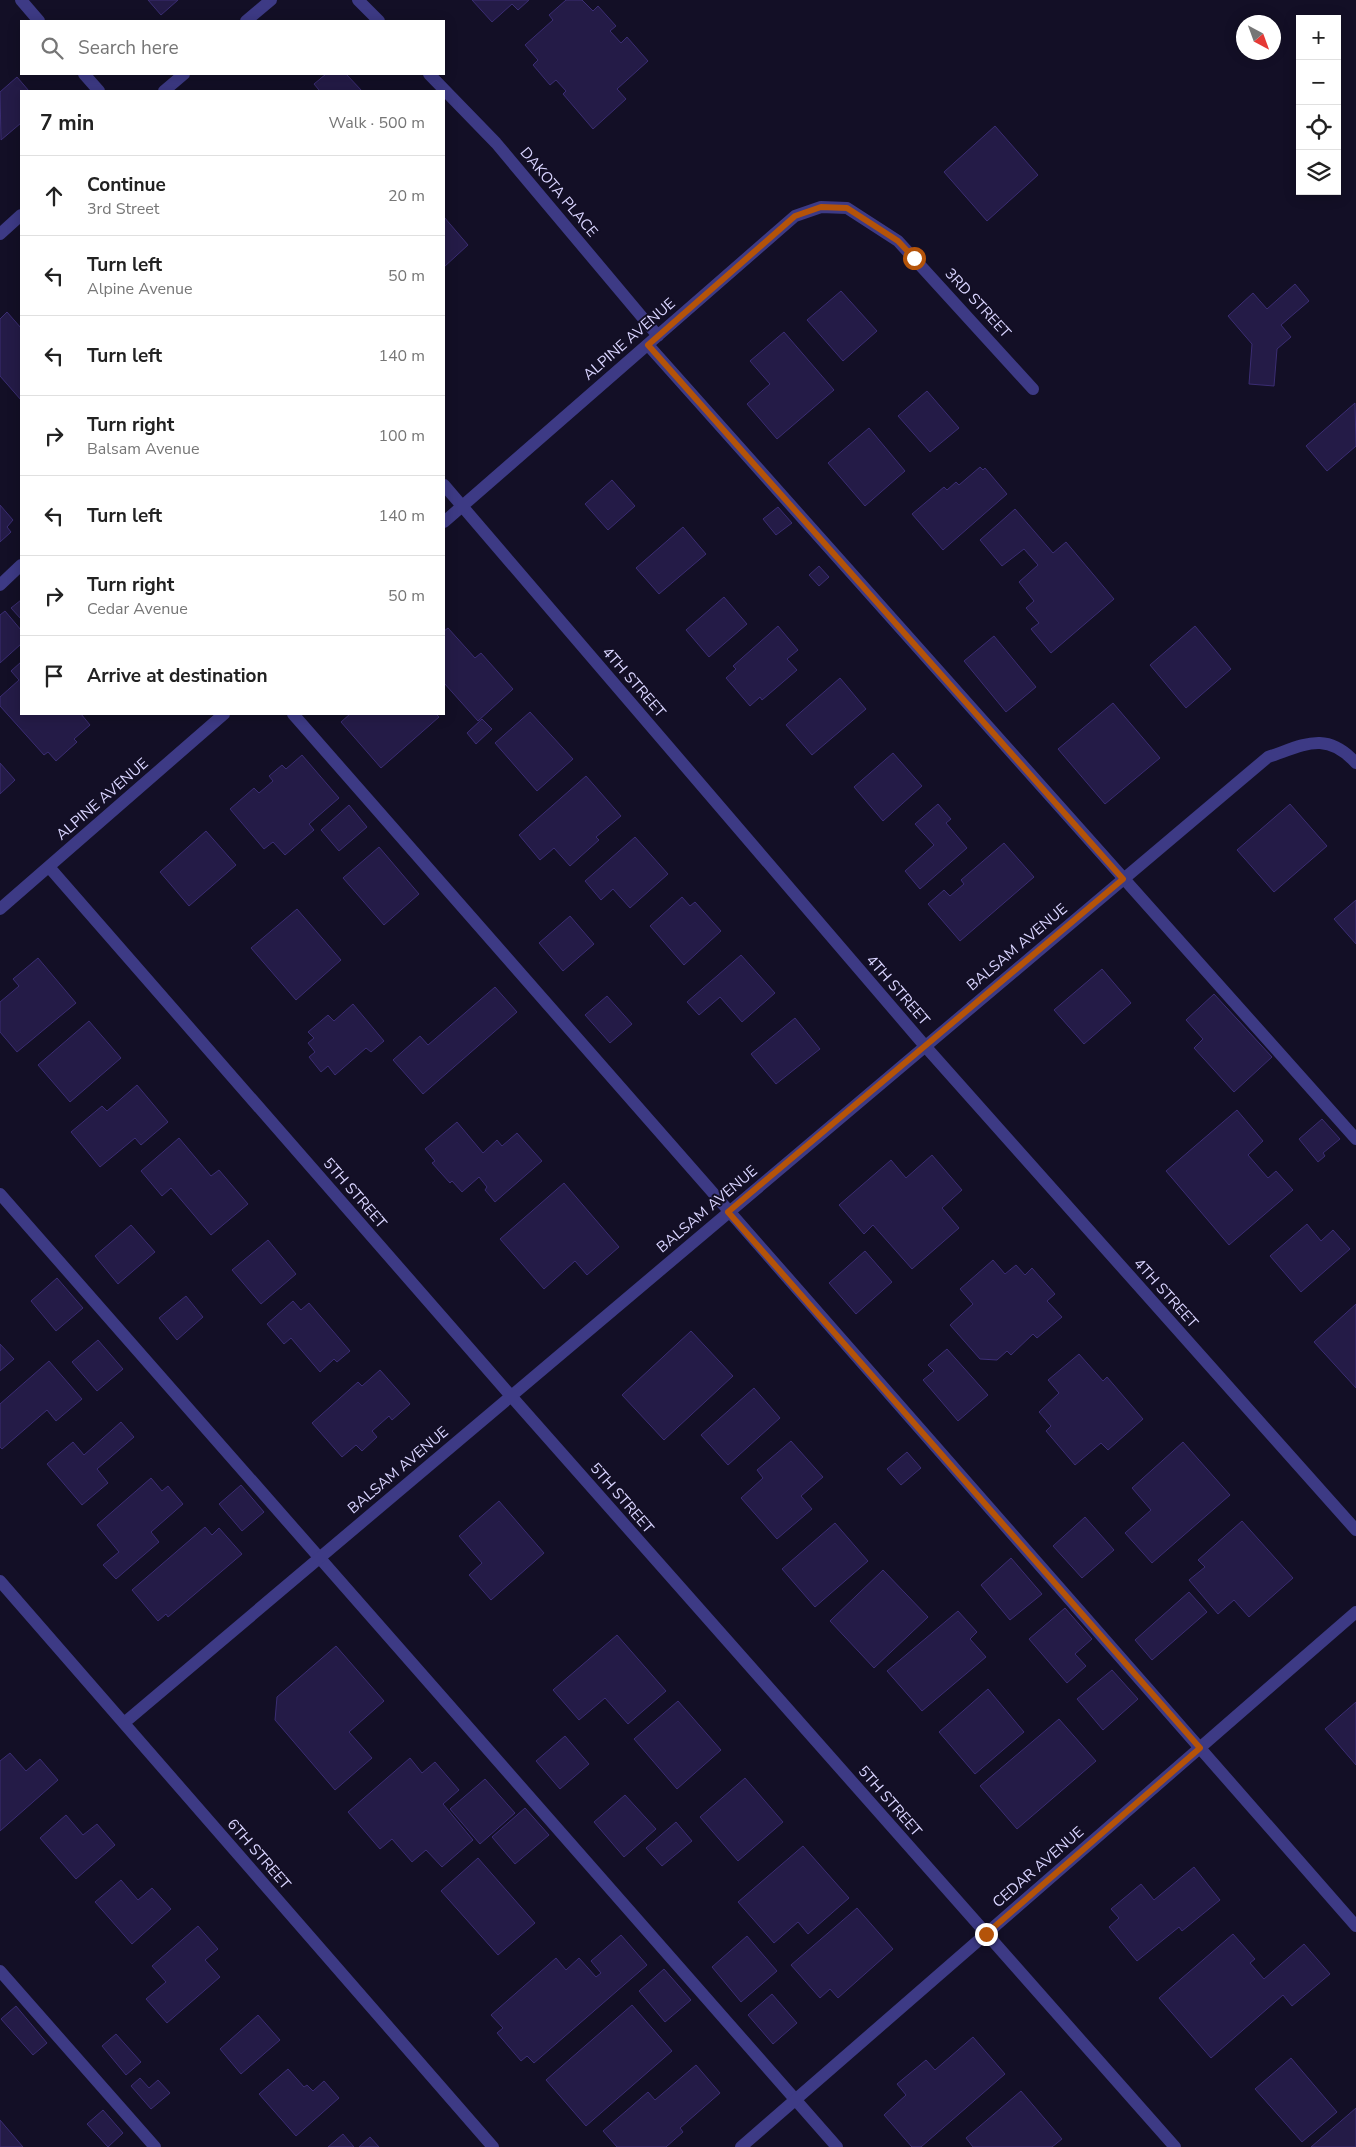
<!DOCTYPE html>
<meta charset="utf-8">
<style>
:root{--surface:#fff;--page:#f2f2f2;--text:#222;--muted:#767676;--line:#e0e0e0}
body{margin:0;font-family:"Nunito Sans",sans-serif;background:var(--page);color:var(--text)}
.controls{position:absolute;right:15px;top:15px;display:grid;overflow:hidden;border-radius:0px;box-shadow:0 2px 12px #0003}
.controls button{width:45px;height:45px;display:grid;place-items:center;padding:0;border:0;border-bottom:1px solid var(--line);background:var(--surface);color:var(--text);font:25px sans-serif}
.compass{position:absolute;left:1236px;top:15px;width:45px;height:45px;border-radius:50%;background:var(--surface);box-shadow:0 2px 12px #0003;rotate:139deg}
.stop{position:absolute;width:15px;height:15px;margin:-11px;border:4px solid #b45309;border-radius:50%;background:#fff}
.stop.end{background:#b45309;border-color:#fff;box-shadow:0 1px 5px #0008}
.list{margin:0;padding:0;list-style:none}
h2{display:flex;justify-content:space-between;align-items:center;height:65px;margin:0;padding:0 20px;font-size:21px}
h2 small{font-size:16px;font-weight:400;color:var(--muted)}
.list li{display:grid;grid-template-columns:32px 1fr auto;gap:15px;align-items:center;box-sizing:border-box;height:80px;padding:0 20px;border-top:1px solid var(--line)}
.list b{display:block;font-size:19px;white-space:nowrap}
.list p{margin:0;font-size:16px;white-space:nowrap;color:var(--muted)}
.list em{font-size:16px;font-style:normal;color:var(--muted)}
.icon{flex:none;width:28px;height:28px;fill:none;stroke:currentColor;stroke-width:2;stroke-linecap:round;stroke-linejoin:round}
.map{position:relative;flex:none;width:1356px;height:2147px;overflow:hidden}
.search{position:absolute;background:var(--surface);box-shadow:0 2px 12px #0003;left:20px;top:20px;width:425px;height:55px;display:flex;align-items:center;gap:12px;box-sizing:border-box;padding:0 18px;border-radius:0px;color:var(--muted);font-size:19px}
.panel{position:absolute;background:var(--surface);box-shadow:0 2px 12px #0003;left:20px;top:90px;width:425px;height:625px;border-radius:0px}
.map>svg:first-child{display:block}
.building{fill:#241b47;stroke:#3b2d73}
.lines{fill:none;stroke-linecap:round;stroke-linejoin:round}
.lane{stroke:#3d3a85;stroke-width:12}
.street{stroke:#3d3a85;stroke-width:12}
.route{stroke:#b45309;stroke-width:6}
.labels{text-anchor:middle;stroke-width:4;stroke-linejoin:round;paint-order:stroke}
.street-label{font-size:15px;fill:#d9d4ff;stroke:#130f26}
</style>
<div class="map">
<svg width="1356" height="2147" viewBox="0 0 1356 2147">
<rect width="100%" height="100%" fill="#130f26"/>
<!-- building -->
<path class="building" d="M 148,0 L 178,0 L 161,15 Z
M 472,0 L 529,0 L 518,10 L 512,4 L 492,22 Z
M 566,0 L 582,0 L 593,11 L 598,6 L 616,26 L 610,31 L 621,43 L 627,37 L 648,61 L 617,89 L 626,99 L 593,129 L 563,94 L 566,91 L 556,80 L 550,85 L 533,65 L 538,60 L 525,45 L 553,20 L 549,15 Z
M 326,74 L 346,74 L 362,91 L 318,91 L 319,90 L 314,84 Z
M 17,77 L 29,91 L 21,91 L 21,123 L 1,140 L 0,92 Z
M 995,126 L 1038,175 L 987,221 L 944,172 Z
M 444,217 L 468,245 L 444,267 Z
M 1295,284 L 1309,301 L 1281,325 L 1291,337 L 1277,349 L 1274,386 L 1249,384 L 1252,344 L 1228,316 L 1253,293 L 1267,309 Z
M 841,291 L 877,331 L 843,361 L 807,320 Z
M 7,312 L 21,328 L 21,400 L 0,376 L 0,319 Z
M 784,332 L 834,390 L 777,439 L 747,404 L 770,384 L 750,361 Z
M 927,391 L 959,428 L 930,452 L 898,416 Z
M 1355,403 L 1356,446 L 1327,471 L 1306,446 Z
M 869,428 L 905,471 L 865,506 L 828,463 Z
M 980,467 L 983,470 L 985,468 L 1007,494 L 943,550 L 912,514 L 944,487 L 947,490 L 956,482 L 959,485 Z
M 612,480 L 635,506 L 608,530 L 585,504 Z
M 0,505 L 13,520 L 7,527 L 11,532 L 0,542 Z
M 778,507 L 792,523 L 776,535 L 763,519 Z
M 1015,509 L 1053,553 L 1066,542 L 1114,599 L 1051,653 L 1031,629 L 1039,623 L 1026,608 L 1034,601 L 1019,582 L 1038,565 L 1024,549 L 1002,566 L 980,540 Z
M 683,527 L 706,554 L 659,594 L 636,568 Z
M 819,566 L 829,577 L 819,586 L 809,575 Z
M 724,597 L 747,624 L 709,657 L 686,630 Z
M 21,600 L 21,619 L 11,608 Z
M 5,611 L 21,630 L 21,644 L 0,663 L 0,615 Z
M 778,626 L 798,650 L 787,659 L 797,670 L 762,700 L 760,697 L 750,706 L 726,678 L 736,669 L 733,666 Z
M 1195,626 L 1231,669 L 1186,708 L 1150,665 Z
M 448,628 L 475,658 L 481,653 L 513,689 L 478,721 L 444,683 L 444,631 Z
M 994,636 L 1036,687 L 1006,712 L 964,661 Z
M 21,662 L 21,714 L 81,714 L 90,725 L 74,739 L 77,742 L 56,761 L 48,752 L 44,755 L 0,706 L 0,697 L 19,680 L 11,671 Z
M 840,678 L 866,709 L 812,755 L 786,725 Z
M 1113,703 L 1160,758 L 1105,804 L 1058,749 Z
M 530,712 L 573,759 L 537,791 L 495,743 Z
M 350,714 L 436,714 L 439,717 L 381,768 L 341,722 Z
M 482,719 L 492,729 L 476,744 L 467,733 Z
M 893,753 L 922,786 L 883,821 L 854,787 Z
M 302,755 L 339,798 L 309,824 L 314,830 L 285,855 L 273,842 L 264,849 L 230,809 L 254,788 L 259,793 L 273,781 L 269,776 L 282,765 L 286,769 Z
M 0,763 L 15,780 L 0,794 Z
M 586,776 L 621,816 L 596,837 L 599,840 L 570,866 L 554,848 L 540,860 L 519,835 Z
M 938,804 L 951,819 L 946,823 L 967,848 L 920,889 L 905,871 L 934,845 L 915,824 Z
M 1290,804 L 1327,846 L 1274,892 L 1237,850 Z
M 349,805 L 367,827 L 339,851 L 321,830 Z
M 206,831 L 236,865 L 189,906 L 160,872 Z
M 635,837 L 668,874 L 630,908 L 613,889 L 601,900 L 585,881 Z
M 1004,843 L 1034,877 L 960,941 L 928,904 L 944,890 L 950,896 L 964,884 L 961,880 Z
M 379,847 L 419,894 L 384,925 L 343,878 Z
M 682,897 L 690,906 L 695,902 L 721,931 L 684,965 L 650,926 Z
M 1356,900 L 1356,944 L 1334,919 Z
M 297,909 L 341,960 L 296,1000 L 251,948 Z
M 570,916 L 594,944 L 563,971 L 539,943 Z
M 741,955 L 775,993 L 742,1022 L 720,997 L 699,1015 L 687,1002 Z
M 38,958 L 76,1003 L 17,1052 L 0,1032 L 0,1002 L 19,986 L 13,979 Z
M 1102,969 L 1131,1003 L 1084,1044 L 1054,1010 Z
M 495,987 L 517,1012 L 423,1094 L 393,1060 L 420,1036 L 428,1045 Z
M 1214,994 L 1272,1057 L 1234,1092 L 1194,1048 L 1203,1039 L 1186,1020 Z
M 607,996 L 632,1024 L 610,1043 L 585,1015 Z
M 353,1004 L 384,1041 L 371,1052 L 366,1048 L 335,1075 L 328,1066 L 321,1072 L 309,1057 L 315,1052 L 308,1043 L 314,1038 L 308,1032 L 328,1015 L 334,1021 Z
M 795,1018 L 820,1049 L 776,1084 L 751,1054 Z
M 89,1021 L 121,1058 L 70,1102 L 38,1065 Z
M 137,1085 L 168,1122 L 141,1145 L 135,1138 L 100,1167 L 71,1132 L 102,1106 L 107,1111 Z
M 1237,1110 L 1263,1141 L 1248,1155 L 1268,1178 L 1276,1171 L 1293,1190 L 1229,1245 L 1166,1171 Z
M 1322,1119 L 1340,1139 L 1323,1153 L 1325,1156 L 1318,1162 L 1299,1139 Z
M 457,1122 L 483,1153 L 497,1140 L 502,1146 L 517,1133 L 542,1161 L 495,1202 L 485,1190 L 487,1187 L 479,1177 L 462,1192 L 452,1181 L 450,1183 L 432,1163 L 435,1161 L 425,1149 Z
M 179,1138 L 211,1176 L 219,1170 L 248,1204 L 211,1235 L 171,1188 L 162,1196 L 141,1171 Z
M 932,1155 L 962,1190 L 942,1208 L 959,1228 L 912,1269 L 873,1225 L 864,1234 L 839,1205 L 891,1160 L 906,1178 Z
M 564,1183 L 619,1247 L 587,1275 L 575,1261 L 544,1289 L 500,1239 Z
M 1307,1224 L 1321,1241 L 1333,1230 L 1350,1249 L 1301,1292 L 1270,1256 Z
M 131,1225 L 155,1252 L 118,1284 L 95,1256 Z
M 268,1240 L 296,1274 L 261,1304 L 232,1270 Z
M 865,1251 L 892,1282 L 856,1314 L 829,1283 Z
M 993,1260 L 1005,1274 L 1016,1265 L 1025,1275 L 1032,1268 L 1055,1294 L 1047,1301 L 1062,1317 L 1037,1338 L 1033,1334 L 1011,1355 L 1007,1351 L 997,1360 L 980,1359 L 950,1325 L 973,1304 L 960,1289 Z
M 57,1278 L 83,1308 L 56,1331 L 31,1301 Z
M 186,1296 L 203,1317 L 177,1340 L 159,1318 Z
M 293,1301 L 301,1310 L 309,1303 L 350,1351 L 337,1362 L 334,1359 L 320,1372 L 291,1338 L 284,1344 L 267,1324 Z
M 1356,1304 L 1356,1388 L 1314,1342 Z
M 691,1331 L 733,1376 L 664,1440 L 622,1395 Z
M 98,1340 L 123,1369 L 97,1391 L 72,1362 Z
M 0,1344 L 14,1359 L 0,1371 Z
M 947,1349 L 988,1395 L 958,1421 L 923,1380 L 934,1371 L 928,1365 Z
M 1079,1354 L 1103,1381 L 1107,1377 L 1143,1419 L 1108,1450 L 1101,1443 L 1075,1465 L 1046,1431 L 1051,1426 L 1039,1412 L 1059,1393 L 1048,1380 Z
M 49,1361 L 82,1399 L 56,1421 L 47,1410 L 2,1449 L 0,1447 L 0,1404 Z
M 380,1370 L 410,1404 L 392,1420 L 389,1416 L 372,1431 L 377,1437 L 362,1451 L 356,1445 L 342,1457 L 312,1423 L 358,1382 L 362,1386 Z
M 754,1388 L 780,1418 L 728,1465 L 701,1435 Z
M 121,1422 L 134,1437 L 97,1469 L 108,1483 L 82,1505 L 47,1464 L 73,1442 L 84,1455 Z
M 791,1441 L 823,1477 L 801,1496 L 812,1509 L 777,1539 L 741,1498 L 763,1478 L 757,1470 Z
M 1183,1442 L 1230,1495 L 1152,1563 L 1125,1533 L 1151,1510 L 1132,1488 Z
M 907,1452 L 921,1468 L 901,1485 L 887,1469 Z
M 151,1478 L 162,1491 L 168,1486 L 183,1504 L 151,1532 L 159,1542 L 116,1579 L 103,1565 L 119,1552 L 97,1525 Z
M 241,1485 L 264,1512 L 242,1531 L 219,1504 Z
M 499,1501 L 544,1553 L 491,1600 L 469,1575 L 482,1563 L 459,1536 Z
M 1085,1517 L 1114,1550 L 1082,1578 L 1053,1546 Z
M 1242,1521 L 1293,1578 L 1249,1617 L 1234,1600 L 1218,1614 L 1189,1580 L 1205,1567 L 1198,1560 Z
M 835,1523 L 868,1561 L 815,1607 L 782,1569 Z
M 205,1527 L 212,1535 L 219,1528 L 242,1554 L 168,1617 L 166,1614 L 158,1621 L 132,1590 Z
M 1011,1558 L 1042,1594 L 1010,1620 L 981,1585 Z
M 883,1570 L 928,1617 L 874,1668 L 830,1621 Z
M 1189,1592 L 1207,1612 L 1152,1660 L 1135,1640 Z
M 1065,1608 L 1092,1639 L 1075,1654 L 1086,1666 L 1067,1683 L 1029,1639 Z
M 958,1611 L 977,1632 L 970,1639 L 986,1657 L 922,1711 L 887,1671 Z
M 617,1635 L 666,1691 L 628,1724 L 605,1698 L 579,1720 L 553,1690 Z
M 336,1646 L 384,1701 L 349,1732 L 372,1758 L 335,1790 L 275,1720 L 277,1697 Z
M 1112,1670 L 1138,1699 L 1103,1730 L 1077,1699 Z
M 988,1689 L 1024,1732 L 975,1774 L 939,1732 Z
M 678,1701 L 721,1750 L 677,1789 L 634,1739 Z
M 1356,1702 L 1356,1765 L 1325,1729 Z
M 1059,1719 L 1096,1761 L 1017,1829 L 980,1786 Z
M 565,1736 L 589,1764 L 560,1789 L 536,1761 Z
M 10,1753 L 26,1771 L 40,1759 L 58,1780 L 0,1831 L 0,1761 Z
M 410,1758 L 422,1773 L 435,1762 L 459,1790 L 443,1804 L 473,1840 L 442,1867 L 426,1850 L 412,1862 L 392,1839 L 380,1849 L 348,1812 Z
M 745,1778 L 783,1822 L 738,1861 L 700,1817 Z
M 485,1779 L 515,1813 L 480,1844 L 450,1809 Z
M 625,1795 L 656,1829 L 624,1857 L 594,1822 Z
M 525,1808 L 549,1835 L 515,1864 L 492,1837 Z
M 66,1815 L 83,1835 L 97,1824 L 115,1845 L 76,1879 L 40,1838 Z
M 676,1822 L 692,1841 L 662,1866 L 646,1848 Z
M 803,1846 L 849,1898 L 808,1934 L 798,1922 L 774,1943 L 738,1902 Z
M 478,1858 L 535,1923 L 498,1955 L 441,1891 Z
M 1194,1867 L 1220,1900 L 1182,1931 L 1179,1927 L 1137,1961 L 1109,1927 L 1119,1918 L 1111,1909 L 1141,1884 L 1154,1900 Z
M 121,1880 L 138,1900 L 152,1888 L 171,1909 L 132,1944 L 95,1902 Z
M 857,1908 L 893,1949 L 838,1998 L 830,1989 L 820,1998 L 791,1965 Z
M 198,1926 L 218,1949 L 205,1960 L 220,1977 L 167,2023 L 146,1999 L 166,1982 L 152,1966 Z
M 1233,1934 L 1255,1959 L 1250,1963 L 1264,1979 L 1304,1944 L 1330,1974 L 1292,2006 L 1283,1995 L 1211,2058 L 1159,1998 Z
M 621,1935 L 647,1965 L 534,2063 L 527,2056 L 521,2061 L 497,2033 L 503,2028 L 491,2015 L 556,1958 L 566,1970 L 579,1958 L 596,1977 L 601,1973 L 591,1961 Z
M 747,1936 L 777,1971 L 741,2002 L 712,1967 Z
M 664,1969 L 691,2000 L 665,2022 L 639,1991 Z
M 772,1994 L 797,2023 L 773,2044 L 748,2015 Z
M 632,2005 L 672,2051 L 586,2126 L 546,2080 Z
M 16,2006 L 47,2043 L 33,2055 L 1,2019 Z
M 258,2015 L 280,2040 L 241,2074 L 220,2049 Z
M 116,2034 L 141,2062 L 126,2075 L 102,2046 Z
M 973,2037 L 1005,2074 L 921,2147 L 912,2147 L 884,2115 L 906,2095 L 897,2084 L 926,2060 L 935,2070 Z
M 1291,2058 L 1337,2112 L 1302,2142 L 1255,2089 Z
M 696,2065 L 720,2093 L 680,2128 L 683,2132 L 666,2147 L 617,2147 L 603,2131 L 648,2092 L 655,2100 Z
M 288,2069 L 304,2087 L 307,2085 L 313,2091 L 324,2081 L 339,2098 L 296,2136 L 259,2094 Z
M 140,2078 L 149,2088 L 158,2080 L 170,2093 L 151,2109 L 131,2086 Z
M 1021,2091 L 1062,2139 L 1052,2147 L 973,2147 L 966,2138 Z
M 1356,2108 L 1356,2147 L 1311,2147 Z
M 103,2110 L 123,2133 L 108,2147 L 87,2124 Z
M 0,2120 L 23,2147 L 0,2147 Z
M 343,2134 L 354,2147 L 328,2147 Z
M 370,2137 L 379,2147 L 359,2147 Z"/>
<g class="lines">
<!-- lane -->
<path class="lane" d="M 648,345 L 1356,1139
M 0,585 L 21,565
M 293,714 L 1356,1926
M 0,1194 L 837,2147
M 0,1971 L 155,2147"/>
<!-- street -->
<path class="street" d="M 21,0 L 39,21
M 358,0 L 379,21
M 246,21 L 271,0
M 84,74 L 99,91
M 429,74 L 496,143 L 658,336
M 164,91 L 184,74
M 0,234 L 21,215
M 444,485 L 925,1046 L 1356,1530
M 444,522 L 795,216 L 821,207 L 847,208 L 898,241 L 1033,389
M 49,867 L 511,1396 L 1175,2147
M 0,909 L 224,714
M 0,1581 L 493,2147
M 124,1723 L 1268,757 C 1304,745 1326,730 1356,763
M 741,2147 L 1356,1612"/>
</g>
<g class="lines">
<!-- route -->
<path class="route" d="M 914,258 L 898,241 L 847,208 L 821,207 L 795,216 L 648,345 L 1123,879 L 728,1212 L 1200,1748 L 986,1934"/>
</g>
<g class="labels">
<!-- street labels -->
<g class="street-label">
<text transform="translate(559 192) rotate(50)" y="5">DAKOTA PLACE</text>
<text transform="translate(978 303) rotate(47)" y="5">3RD STREET</text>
<text transform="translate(629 339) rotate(-41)" y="5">ALPINE AVENUE</text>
<text transform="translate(634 682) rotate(49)" y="5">4TH STREET</text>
<text transform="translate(102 799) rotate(-41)" y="5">ALPINE AVENUE</text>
<text transform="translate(1017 947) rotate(-40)" y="5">BALSAM AVENUE</text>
<text transform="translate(898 990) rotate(49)" y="5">4TH STREET</text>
<text transform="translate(355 1193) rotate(49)" y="5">5TH STREET</text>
<text transform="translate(707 1209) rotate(-40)" y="5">BALSAM AVENUE</text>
<text transform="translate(1166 1293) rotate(48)" y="5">4TH STREET</text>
<text transform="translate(398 1470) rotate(-40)" y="5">BALSAM AVENUE</text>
<text transform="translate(622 1498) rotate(49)" y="5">5TH STREET</text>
<text transform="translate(890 1801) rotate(49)" y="5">5TH STREET</text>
<text transform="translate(259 1854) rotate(49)" y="5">6TH STREET</text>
<text transform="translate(1038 1867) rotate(-41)" y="5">CEDAR AVENUE</text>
</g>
</g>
</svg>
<div class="controls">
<button>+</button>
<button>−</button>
<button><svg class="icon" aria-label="locate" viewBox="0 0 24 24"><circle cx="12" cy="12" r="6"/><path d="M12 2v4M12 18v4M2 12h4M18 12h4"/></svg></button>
<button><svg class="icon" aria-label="layers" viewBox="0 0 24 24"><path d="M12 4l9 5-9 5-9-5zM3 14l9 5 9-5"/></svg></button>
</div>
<svg class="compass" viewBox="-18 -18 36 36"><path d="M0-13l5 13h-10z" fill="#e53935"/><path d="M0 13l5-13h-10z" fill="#767676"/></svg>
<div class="stop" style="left:914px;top:258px"></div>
<div class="stop end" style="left:986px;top:1934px"></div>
<div class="search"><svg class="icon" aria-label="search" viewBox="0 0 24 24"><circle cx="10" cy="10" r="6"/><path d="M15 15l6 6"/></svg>Search here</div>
<section class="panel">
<h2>7 min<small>Walk · 500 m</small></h2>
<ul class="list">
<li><svg class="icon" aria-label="ahead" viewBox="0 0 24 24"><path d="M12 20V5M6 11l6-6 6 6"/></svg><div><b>Continue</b><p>3rd Street</p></div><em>20 m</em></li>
<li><svg class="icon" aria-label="left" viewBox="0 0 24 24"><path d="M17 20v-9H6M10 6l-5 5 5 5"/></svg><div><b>Turn left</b><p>Alpine Avenue</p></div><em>50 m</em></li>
<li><svg class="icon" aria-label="left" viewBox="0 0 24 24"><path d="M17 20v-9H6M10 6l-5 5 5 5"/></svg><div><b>Turn left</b></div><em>140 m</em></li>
<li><svg class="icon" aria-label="right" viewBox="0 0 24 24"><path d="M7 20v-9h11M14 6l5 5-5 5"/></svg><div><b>Turn right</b><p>Balsam Avenue</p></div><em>100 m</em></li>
<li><svg class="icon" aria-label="left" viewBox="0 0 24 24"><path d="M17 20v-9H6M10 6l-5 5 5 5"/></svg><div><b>Turn left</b></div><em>140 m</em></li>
<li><svg class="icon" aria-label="right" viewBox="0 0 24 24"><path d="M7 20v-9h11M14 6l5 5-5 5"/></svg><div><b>Turn right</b><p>Cedar Avenue</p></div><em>50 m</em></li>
<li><svg class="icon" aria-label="arrive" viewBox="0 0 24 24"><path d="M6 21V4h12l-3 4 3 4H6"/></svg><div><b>Arrive at destination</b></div></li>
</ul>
</section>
</div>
